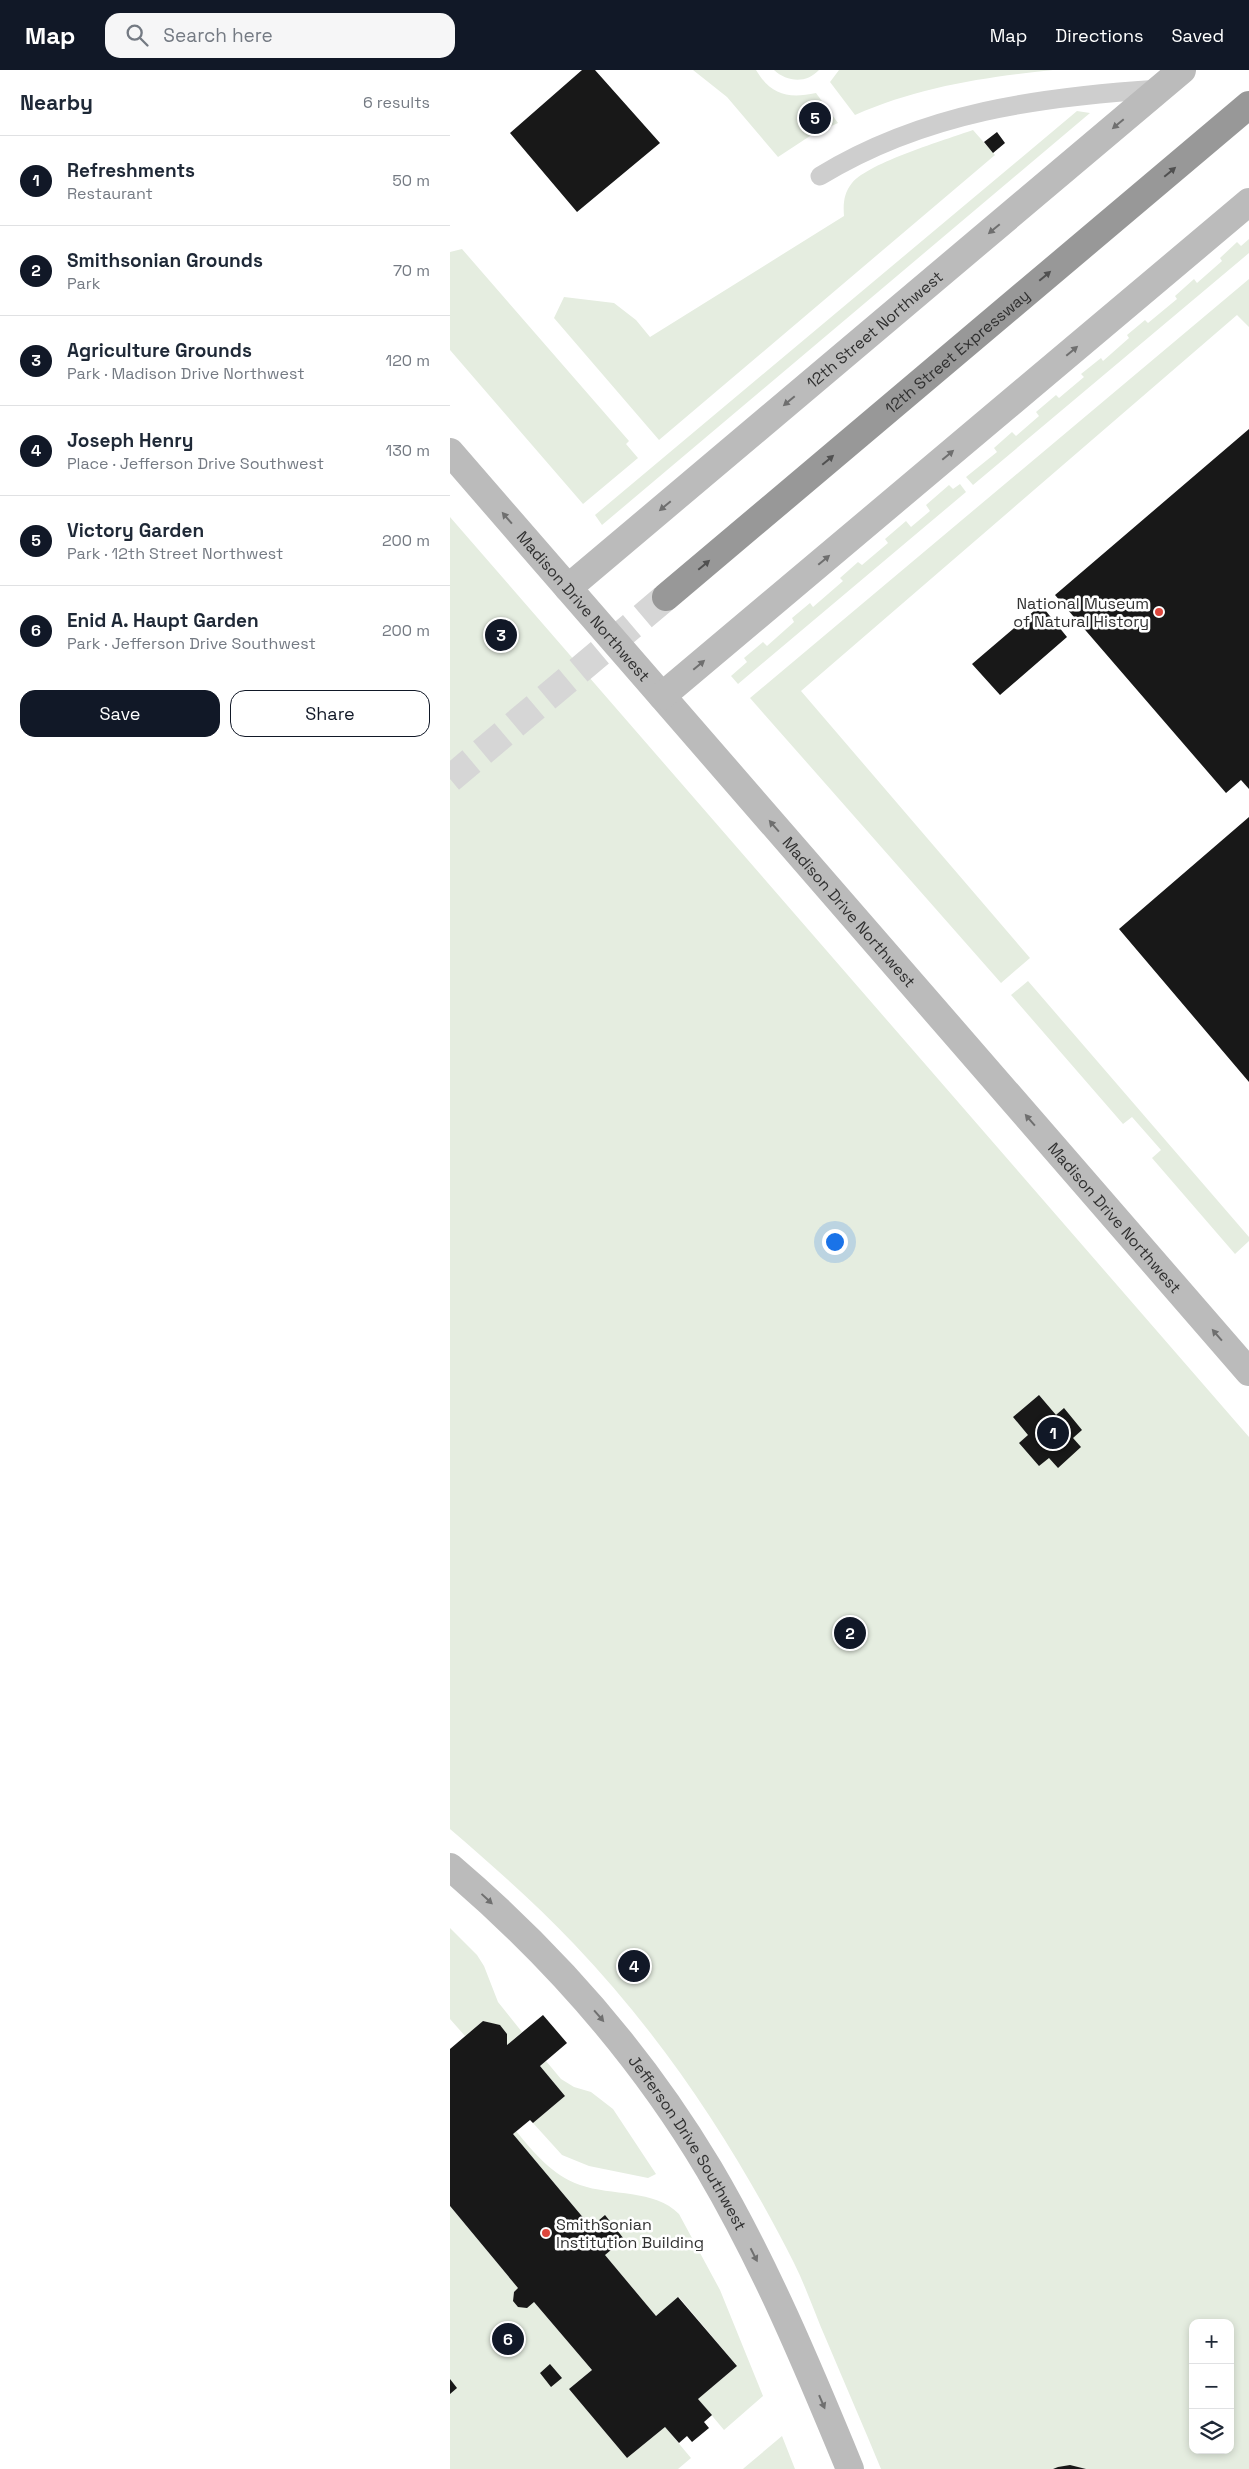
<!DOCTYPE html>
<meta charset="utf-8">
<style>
:root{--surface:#fff;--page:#f6f6f7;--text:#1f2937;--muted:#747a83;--line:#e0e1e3;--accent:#111827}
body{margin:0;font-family:"Space Grotesk",sans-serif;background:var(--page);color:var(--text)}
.controls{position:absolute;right:15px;bottom:15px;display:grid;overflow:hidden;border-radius:10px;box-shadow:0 2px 8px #0003}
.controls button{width:45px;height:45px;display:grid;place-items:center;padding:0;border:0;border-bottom:1px solid var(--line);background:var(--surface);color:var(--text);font:25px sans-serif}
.you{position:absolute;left:384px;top:1171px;width:18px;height:18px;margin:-12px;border:4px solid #fff;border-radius:50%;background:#1a73e8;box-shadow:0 0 0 8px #1a73e833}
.badge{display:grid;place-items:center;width:32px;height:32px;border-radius:50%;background:var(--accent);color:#fff;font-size:16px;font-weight:700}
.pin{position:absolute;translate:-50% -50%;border:2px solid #fff;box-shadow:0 1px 5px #0006}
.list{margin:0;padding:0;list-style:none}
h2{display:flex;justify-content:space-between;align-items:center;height:65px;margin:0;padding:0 20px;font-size:21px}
h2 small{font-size:16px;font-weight:400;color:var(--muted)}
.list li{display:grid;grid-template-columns:32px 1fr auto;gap:15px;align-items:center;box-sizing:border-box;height:90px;padding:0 20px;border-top:1px solid var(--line)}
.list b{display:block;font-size:19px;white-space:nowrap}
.list p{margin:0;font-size:16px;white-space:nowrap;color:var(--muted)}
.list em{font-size:16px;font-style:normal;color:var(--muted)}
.actions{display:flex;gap:10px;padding:15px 20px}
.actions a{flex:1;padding:11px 0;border:1px solid var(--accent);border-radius:15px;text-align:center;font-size:18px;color:var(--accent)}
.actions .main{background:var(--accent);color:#fff}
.icon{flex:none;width:28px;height:28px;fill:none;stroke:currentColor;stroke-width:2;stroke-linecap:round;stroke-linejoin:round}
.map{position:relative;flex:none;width:799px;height:2399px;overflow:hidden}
header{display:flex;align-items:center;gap:30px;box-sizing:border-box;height:70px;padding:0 25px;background:var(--accent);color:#fff}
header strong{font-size:24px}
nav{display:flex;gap:28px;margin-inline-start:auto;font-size:18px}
.search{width:350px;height:45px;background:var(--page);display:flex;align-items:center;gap:12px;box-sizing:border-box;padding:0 18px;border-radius:15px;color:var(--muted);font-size:19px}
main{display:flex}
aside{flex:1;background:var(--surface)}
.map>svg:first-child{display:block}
.green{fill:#e5ede0;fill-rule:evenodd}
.building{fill:#181818}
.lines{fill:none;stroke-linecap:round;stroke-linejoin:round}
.highway-tunnel{stroke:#d6d6d6;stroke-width:28;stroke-dasharray:28 14;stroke-linecap:butt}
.lane{stroke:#cecece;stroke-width:19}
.secondary{stroke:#bbb;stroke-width:28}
.highway{stroke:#989898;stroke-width:28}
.oneway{fill:#6f6f6f}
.oneway2{fill:#505050}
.poi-dot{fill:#dd473d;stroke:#fff;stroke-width:2}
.labels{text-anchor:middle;stroke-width:5;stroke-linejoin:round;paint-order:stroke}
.street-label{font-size:16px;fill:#313131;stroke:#fff}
.poi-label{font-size:16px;fill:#313131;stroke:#fff;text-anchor:end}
</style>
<header>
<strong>Map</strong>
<div class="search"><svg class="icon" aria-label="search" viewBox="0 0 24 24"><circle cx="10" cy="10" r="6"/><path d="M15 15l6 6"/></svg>Search here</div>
<nav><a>Map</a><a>Directions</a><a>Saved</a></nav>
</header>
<main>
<aside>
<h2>Nearby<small>6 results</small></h2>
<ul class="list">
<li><span class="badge">1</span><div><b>Refreshments</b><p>Restaurant</p></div><em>50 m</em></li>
<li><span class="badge">2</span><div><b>Smithsonian Grounds</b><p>Park</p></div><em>70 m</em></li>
<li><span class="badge">3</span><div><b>Agriculture Grounds</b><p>Park · Madison Drive Northwest</p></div><em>120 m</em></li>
<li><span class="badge">4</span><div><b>Joseph Henry</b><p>Place · Jefferson Drive Southwest</p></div><em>130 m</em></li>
<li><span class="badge">5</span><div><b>Victory Garden</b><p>Park · 12th Street Northwest</p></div><em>200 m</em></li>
<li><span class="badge">6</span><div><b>Enid A. Haupt Garden</b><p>Park · Jefferson Drive Southwest</p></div><em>200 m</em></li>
</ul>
<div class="actions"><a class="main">Save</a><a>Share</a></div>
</aside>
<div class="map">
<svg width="799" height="2399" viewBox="0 0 799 2399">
<rect width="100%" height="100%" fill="#fff"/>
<!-- green -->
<path class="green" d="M 243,0 L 306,0 C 321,25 338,29 366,23 L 388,53 L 360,66 L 328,87 L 277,27 Z
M 324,0 L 369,0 C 356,14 337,12 324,0 Z
M 389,0 L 603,0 C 535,7 468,17 405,45 L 380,12 Z
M 627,41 L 640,43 L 152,455 L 145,445 Z
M 523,60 L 545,85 L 209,370 L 104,248 L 114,227 L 164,233 L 186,250 L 200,267 L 394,146 C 393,133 394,123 402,113 C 420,92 495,70 523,60 Z
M 799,169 L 799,183 L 523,415 L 516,407 L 547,382 L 544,378 L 562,362 L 566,366 L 589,346 L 586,342 L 606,325 L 609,328 L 634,307 L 631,304 L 651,288 L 653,291 L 679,268 L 677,265 L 695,250 L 698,253 L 727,229 L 725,226 L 744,209 L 747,213 L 772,191 L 770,188 L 787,172 L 791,176 Z
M 12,179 L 179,371 L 176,374 L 188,388 L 133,434 L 0,280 L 0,182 Z
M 799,209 L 799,257 L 787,245 L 351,621 L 580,888 L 551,913 L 300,628 Z
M 510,414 L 516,422 L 288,614 L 281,606 L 297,592 L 294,588 L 313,572 L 317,576 L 344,552 L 342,548 L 360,533 L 363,537 L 393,511 L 390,508 L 408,492 L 412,495 L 438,473 L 435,469 L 456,451 L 461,457 L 480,441 L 476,435 L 499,415 L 503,419 Z
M 0,447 L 799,1367 L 799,2399 L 431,2399 C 413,2355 394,2312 376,2269 C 365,2244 356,2217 344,2193 C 286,2078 213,1967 124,1874 C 85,1833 43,1796 0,1759 ZM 743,2253 L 780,2253 L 780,2380 L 743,2380 Z
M 578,911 L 799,1167 L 799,1171 L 785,1184 L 702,1088 L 711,1080 L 682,1047 L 673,1054 L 561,925 Z
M 0,1858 L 27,1885 L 34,1896 L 48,1932 L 72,1962 L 57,1975 C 56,1957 49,1955 33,1951 L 15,1966 L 0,1949 Z
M 96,1991 L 111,2009 L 124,2017 L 141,2022 L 163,2039 L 206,2104 L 198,2108 L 139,2096 L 112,2085 L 83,2053 L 115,2026 L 90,1996 Z
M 66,2061 C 84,2083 102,2105 130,2115 C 161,2126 205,2119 229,2144 L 270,2220 L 313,2326 L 274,2360 L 248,2329 L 287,2296 L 229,2227 L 206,2246 L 155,2185 L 141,2157 L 63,2064 Z
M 0,2136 L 68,2218 L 64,2222 L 63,2231 L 84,2232 L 142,2300 L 119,2319 L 177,2388 L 215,2357 L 241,2388 L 228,2399 L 0,2399 Z
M 332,2366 L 345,2399 L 293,2399 L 294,2398 Z"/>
<!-- building -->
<path class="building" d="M 132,0 L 145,0 L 210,73 L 127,142 L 60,63 Z
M 547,62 L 555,73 L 543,83 L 534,72 Z
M 799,359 L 799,719 L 791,710 L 776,723 L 605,525 Z
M 591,535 L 617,567 L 550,625 L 522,594 Z
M 799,747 L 799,1012 L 669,859 Z
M 589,1325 L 606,1345 L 614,1338 L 632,1360 L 623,1368 L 631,1377 L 608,1398 L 599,1388 L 589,1396 L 569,1373 L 578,1365 L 563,1347 Z
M 93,1945 L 117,1973 L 90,1996 L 115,2026 L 83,2053 L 80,2050 L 63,2064 L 141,2157 L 155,2145 L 174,2169 L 155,2185 L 206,2246 L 228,2227 L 287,2296 L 248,2329 L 262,2345 L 254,2352 L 259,2358 L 242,2372 L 237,2366 L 229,2373 L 215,2357 L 177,2388 L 119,2319 L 142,2300 L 84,2232 L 77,2238 L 68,2237 L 63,2231 L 64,2222 L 68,2218 L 0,2136 L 0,1979 L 33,1951 L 50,1955 L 57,1964 L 57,1975 Z
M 100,2294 L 112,2308 L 101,2317 L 90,2303 Z
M 0,2309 L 7,2318 L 0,2324 Z
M 620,2395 L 636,2399 L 603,2399 L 608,2397 Z"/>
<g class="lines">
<!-- highway-tunnel -->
<path class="highway-tunnel" d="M 0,709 L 216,527"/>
<!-- lane -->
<path class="lane" d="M 370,106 C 475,42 590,27 709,19"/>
<!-- secondary -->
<g class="secondary">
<path id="s1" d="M 0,382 L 799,1302"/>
<path id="s2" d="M 118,518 L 732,0"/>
<path d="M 212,626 L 799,132"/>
<path id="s3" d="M 0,1797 C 101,1883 191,1985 259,2099 C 315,2194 358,2297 400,2399"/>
</g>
<!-- highway -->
<path class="highway" id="s4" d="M 216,527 L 799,35"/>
</g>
<!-- one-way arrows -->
<defs><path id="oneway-solid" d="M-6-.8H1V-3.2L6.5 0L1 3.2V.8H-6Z" transform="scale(1.25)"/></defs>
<g class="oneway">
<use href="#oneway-solid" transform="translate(668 54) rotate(140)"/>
<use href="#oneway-solid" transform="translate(544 159) rotate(140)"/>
<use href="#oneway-solid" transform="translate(622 281) rotate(-40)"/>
<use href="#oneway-solid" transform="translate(339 331) rotate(140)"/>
<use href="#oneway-solid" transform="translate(498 385) rotate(-40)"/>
<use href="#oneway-solid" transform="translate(215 436) rotate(140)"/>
<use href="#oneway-solid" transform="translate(57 448) rotate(-131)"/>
<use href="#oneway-solid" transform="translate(374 490) rotate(-40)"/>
<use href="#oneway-solid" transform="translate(249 595) rotate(-40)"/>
<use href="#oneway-solid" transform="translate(324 756) rotate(-131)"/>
<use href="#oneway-solid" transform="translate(580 1050) rotate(-131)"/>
<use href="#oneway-solid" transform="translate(767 1265) rotate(-131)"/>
<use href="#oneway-solid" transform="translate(37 1829) rotate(43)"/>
<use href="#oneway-solid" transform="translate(149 1946) rotate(49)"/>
<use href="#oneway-solid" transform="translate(304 2185) rotate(63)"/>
<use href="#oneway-solid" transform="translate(372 2332) rotate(67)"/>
</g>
<g class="oneway2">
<use href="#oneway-solid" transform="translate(720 102) rotate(-40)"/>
<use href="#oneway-solid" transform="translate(595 206) rotate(-40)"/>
<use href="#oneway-solid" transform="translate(378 390) rotate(-40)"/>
<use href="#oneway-solid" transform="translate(254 495) rotate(-40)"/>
</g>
<!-- markers -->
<g class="poi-dot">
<circle cx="709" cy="542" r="5"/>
<circle cx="96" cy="2163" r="5"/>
</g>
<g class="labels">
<!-- street labels -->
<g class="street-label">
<text dy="6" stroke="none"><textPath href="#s2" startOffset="401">12th Street Northwest</textPath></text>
<text dy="6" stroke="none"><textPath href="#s4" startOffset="381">12th Street Expressway</textPath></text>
<text dy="6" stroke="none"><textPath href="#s1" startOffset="204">Madison Drive Northwest</textPath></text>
<text dy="6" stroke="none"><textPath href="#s1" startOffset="609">Madison Drive Northwest</textPath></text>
<text dy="6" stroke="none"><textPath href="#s1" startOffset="1014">Madison Drive Northwest</textPath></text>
<text dy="6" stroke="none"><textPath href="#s3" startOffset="366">Jefferson Drive Southwest</textPath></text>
</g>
<!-- poi labels -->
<g class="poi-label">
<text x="699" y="539">National Museum<tspan x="699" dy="18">of Natural History</tspan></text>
<text x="106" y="2160" text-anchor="start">Smithsonian<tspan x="106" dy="18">Institution Building</tspan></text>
</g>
</g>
</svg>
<div class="controls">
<button>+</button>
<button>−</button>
<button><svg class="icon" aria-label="layers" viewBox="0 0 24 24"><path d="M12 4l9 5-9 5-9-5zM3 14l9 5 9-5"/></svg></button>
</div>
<div class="you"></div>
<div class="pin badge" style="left:603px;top:1363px">1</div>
<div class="pin badge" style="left:400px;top:1563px">2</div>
<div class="pin badge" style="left:51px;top:565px">3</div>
<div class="pin badge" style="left:184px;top:1896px">4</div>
<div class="pin badge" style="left:365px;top:48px">5</div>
<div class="pin badge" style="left:58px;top:2269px">6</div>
</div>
</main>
